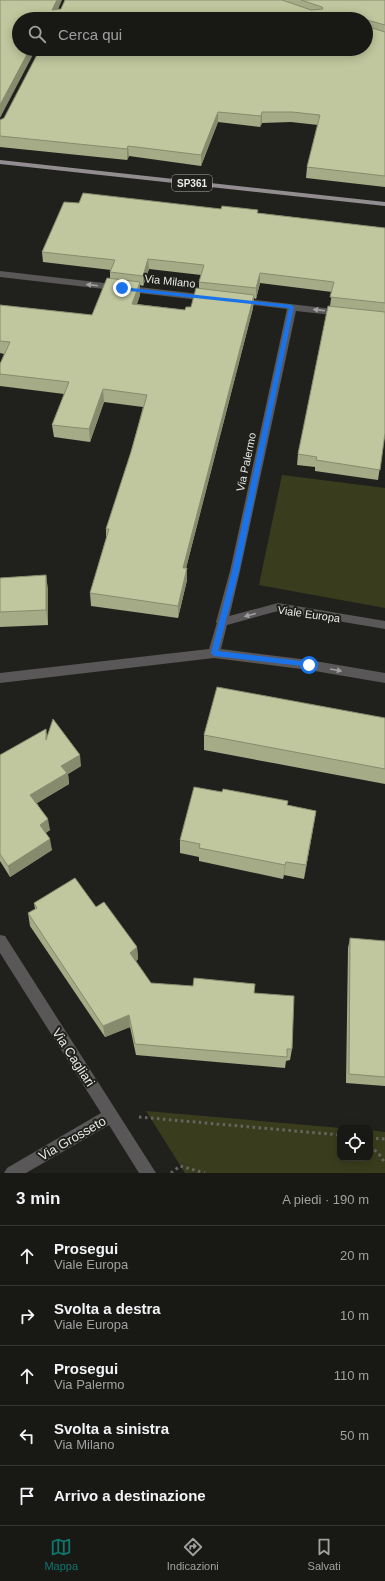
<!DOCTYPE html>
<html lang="it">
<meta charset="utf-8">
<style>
:root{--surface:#181915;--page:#21221e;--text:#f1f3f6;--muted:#9fa0a0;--line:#363834;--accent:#0f766e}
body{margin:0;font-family:Helvetica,sans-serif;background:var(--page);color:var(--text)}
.controls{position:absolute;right:12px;bottom:12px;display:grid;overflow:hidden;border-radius:8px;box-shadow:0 2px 10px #0003}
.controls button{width:36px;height:36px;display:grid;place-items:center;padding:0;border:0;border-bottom:1px solid var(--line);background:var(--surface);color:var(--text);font:20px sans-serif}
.stop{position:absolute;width:12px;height:12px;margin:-9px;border:3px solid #1a73e8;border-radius:50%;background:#fff}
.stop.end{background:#1a73e8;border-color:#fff;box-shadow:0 1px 4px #0008}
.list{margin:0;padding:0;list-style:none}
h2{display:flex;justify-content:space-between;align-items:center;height:52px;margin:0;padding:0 16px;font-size:17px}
h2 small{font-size:13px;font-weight:400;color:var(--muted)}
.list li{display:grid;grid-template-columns:26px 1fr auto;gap:12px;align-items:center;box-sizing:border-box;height:60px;padding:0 16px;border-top:1px solid var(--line)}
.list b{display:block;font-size:15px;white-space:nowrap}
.list p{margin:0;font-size:13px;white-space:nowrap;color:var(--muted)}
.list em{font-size:13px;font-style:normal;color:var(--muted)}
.icon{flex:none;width:22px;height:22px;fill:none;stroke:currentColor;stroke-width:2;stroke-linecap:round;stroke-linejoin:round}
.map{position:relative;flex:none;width:385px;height:1173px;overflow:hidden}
.search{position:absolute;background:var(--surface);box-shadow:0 2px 10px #0003;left:12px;right:12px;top:12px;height:44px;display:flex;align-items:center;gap:10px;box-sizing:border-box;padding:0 14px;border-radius:22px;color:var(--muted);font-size:15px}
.sheet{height:352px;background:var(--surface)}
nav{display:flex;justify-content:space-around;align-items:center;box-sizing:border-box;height:56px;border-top:1px solid var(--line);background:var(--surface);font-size:11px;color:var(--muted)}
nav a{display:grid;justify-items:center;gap:2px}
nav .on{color:var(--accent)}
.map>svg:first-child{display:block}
.green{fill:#3a3d1d}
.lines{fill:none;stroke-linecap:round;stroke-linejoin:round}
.path{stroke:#656661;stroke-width:3;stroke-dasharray:2.5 3.5;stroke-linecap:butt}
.minor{fill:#595758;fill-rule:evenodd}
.tertiary{fill:#595758;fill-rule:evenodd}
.primary{fill:#918d90;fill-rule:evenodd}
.wall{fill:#a5aa87;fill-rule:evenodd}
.shaded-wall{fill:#868b6e}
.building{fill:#c0c69d;stroke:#868b6e}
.oneway{fill:#a1a09f}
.route{fill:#1a73e8}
.labels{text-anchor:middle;stroke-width:4;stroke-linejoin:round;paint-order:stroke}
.shield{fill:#20211c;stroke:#adaea9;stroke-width:1}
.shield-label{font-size:10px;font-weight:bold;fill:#e9eae6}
.street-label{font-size:11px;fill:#e9eae6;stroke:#20211c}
.near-street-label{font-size:13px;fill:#e9eae6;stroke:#20211c}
</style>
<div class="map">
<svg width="385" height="1173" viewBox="0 0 385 1173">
<rect width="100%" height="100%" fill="#20211c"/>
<!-- green -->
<path class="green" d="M 282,475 L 385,488 L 385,608 L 259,585 Z
M 146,1111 L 341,1128 L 340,1128 L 340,1158 L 370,1158 L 370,1130 L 385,1132 L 385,1173 L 185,1173 Z"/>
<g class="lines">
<!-- path -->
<path class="path" d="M 139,1117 L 340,1135
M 370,1138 L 385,1139
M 370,1146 L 379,1154 L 385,1163
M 171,1173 L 180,1166 L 205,1173"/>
<!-- minor -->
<path class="minor" d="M 0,271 L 208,295 L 212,298 L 208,301 L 0,277 Z
M 239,298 L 341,310 L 346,313 L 341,316 L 296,311 L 240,571 L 228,622 L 226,625 L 222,626 L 218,625 L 216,622 L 230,571 L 287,309 L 236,303 L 235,301 Z
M 0,935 L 5,936 L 156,1173 L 139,1173 L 109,1125 L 26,1173 L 4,1173 L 7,1168 L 101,1113 L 0,953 Z"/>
<!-- tertiary -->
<path class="tertiary" d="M 278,603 L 385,621 L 385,629 L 278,611 L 227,625 L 221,649 L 309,660 L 385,673 L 385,683 L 309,670 L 214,658 L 0,683 L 0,673 L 209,649 L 218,619 Z"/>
<!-- primary -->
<path class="primary" d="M 0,160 L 385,202 L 385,206 L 0,164 Z"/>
</g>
<!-- wall -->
<path class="wall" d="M 0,0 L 58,9 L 61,9 L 65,0 L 385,0 L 385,187 L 306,178 L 307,167 L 318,125 L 291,122 L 262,123 L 260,127 L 218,122 L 201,166 L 129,156 L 127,160 L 0,147 L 0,120 L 366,49 L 19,19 Z
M 79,203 L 258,213 L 385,228 L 385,434 L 378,480 L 315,471 L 315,467 L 297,465 L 298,454 L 330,306 L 332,292 L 260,283 L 256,299 L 254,298 L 253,308 L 186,568 L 187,580 L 178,618 L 91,606 L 90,593 L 106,539 L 106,529 L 131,452 L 143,407 L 104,402 L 90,442 L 54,437 L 52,425 L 64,394 L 0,386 L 0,364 L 4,354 L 0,353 L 0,305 L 92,315 L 110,279 L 110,272 L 111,270 L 43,262 L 42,252 ZM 149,269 L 201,275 L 199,282 L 199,289 L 191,307 L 185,310 L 137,304 L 140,295 L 140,285 L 143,286 Z
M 46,575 L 48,591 L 48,625 L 0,627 L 0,578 Z
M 385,718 L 385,784 L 204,750 L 204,735 Z
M 46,729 L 47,737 L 81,766 L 68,774 L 69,784 L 37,803 L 50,830 L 45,833 L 52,850 L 10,877 L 0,861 L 0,755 Z
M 222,792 L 288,801 L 287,805 L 316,811 L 304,879 L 284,875 L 283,879 L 199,861 L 199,857 L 180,853 L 180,840 Z
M 34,903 L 96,907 L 137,947 L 138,959 L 136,961 L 151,983 L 254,993 L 292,1049 L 290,1060 L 286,1061 L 285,1068 L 136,1055 L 130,1027 L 105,1037 L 30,926 L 28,913 L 35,909 Z
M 350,938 L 385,941 L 385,1086 L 346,1083 L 348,948 Z"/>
<!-- shaded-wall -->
<path class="shaded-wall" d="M 57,0 L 62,0 L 54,19 L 52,10 Z
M 367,20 L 366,31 L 366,21 Z
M 30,49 L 36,49 L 0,118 L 0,105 Z
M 218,112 L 218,122 L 201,166 L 201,155 Z
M 262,112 L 262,123 L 260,127 L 261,116 Z
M 128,146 L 129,156 L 127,160 L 127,149 Z
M 148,259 L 149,269 L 143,286 L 143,276 Z
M 260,273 L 260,283 L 256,299 L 256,288 Z
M 140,282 L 140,295 L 133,316 L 132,304 Z
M 254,295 L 253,308 L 183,580 L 183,568 Z
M 103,389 L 104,402 L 90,442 L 89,429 Z
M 187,568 L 187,580 L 178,618 L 178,606 Z
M 46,575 L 48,591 L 48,625 L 46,610 Z
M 80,755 L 81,766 L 68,774 L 69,784 L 32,806 L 30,795 L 61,766 Z
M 316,811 L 314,824 L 304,879 L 306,865 Z
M 48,819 L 50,830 L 42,836 L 40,825 Z
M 50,839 L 52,850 L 10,877 L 8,866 Z
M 286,862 L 284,875 L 283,879 L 285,865 Z
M 137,947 L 138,959 L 131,965 L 130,953 Z
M 129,1015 L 130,1027 L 105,1037 L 103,1026 Z"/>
<!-- building -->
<path class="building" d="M 0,0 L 57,0 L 52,10 L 61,9 L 65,0 L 282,0 L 311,10 L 323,9 L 322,7 L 301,0 L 385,0 L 385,25 L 367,20 L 366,21 L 366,19 L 19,19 L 19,49 L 30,49 L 0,105 Z
M 366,26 L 385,32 L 385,176 L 307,167 L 320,115 L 292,112 L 262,112 L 261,116 L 218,112 L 201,155 L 128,146 L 127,149 L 0,136 L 0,120 L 4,118 L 40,49 L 366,49 Z
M 83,193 L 221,209 L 222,206 L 258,210 L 257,213 L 385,228 L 385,303 L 330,297 L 334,282 L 260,273 L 256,288 L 199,282 L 204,265 L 148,259 L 143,276 L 110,272 L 115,260 L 42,252 L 64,202 L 79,203 Z
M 107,278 L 140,282 L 132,304 L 185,310 L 186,307 L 191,307 L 196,288 L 254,295 L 183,568 L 187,568 L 178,606 L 90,593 L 109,529 L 106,529 L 131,452 L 147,395 L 103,389 L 89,429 L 52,425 L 69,382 L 0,374 L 0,364 L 10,342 L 0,341 L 0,305 L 92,315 Z
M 328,306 L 385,312 L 385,433 L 380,470 L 316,460 L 317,457 L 298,454 Z
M 46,575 L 46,610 L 0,612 L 0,578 Z
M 217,687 L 385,718 L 385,769 L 204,735 Z
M 53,719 L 80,755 L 61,766 L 67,773 L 30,795 L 48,819 L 40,825 L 50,839 L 8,866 L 0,854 L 0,755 L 46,729 L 46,740 Z
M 194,787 L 222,792 L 223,789 L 288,801 L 287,805 L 316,811 L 306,865 L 286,862 L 285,865 L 199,848 L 200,844 L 180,840 Z
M 75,878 L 96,907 L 104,902 L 137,947 L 130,953 L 151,983 L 193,986 L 194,978 L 255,984 L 254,993 L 294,996 L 292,1049 L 287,1049 L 287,1057 L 135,1044 L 129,1015 L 103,1026 L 28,913 L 37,908 L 34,903 Z
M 350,938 L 385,941 L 385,1077 L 349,1074 Z"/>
<!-- one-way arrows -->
<defs><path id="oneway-solid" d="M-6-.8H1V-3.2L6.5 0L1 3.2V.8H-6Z"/></defs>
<g class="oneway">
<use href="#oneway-solid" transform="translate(92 285) rotate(-173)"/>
<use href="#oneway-solid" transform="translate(319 310) rotate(-173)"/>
<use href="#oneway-solid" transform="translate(250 615) rotate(165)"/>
<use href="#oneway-solid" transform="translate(336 670) rotate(10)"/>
</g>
<!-- route -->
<path class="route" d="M 122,287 L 292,305 L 294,307 L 239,571 L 218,651 L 309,662 L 312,665 L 311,667 L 214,656 L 211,653 L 232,571 L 289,308 L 120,290 L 120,288 Z"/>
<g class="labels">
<!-- shield labels -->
<rect class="shield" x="172" y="175" width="40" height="16" rx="3"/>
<g class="shield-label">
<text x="192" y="187">SP361</text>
</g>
<!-- street labels -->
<g class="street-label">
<text transform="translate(170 281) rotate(6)" y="4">Via Milano</text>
<text transform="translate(246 462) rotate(-78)" y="4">Via Palermo</text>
<text transform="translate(309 614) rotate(8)" y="4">Viale Europa</text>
</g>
<!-- near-street labels -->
<g class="near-street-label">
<text transform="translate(74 1057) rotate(57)" y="5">Via Cagliari</text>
<text transform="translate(72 1138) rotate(-30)" y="5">Via Grosseto</text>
</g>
</g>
</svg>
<div class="controls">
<button><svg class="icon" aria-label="locate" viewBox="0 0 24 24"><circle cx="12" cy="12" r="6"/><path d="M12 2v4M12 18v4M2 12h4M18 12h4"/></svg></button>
</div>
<div class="stop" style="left:309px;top:665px"></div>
<div class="stop end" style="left:122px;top:288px"></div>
<div class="search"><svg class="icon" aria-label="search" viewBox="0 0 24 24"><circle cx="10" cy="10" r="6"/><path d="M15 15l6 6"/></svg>Cerca qui</div>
</div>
<section class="sheet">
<h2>3 min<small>A piedi · 190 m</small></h2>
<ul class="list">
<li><svg class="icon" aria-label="ahead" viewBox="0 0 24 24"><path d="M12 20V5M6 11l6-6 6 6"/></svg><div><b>Prosegui</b><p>Viale Europa</p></div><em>20 m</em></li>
<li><svg class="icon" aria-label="right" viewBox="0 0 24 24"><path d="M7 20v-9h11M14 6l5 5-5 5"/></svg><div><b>Svolta a destra</b><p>Viale Europa</p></div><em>10 m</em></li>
<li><svg class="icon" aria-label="ahead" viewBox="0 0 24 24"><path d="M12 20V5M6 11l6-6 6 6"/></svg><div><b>Prosegui</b><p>Via Palermo</p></div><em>110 m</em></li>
<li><svg class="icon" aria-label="left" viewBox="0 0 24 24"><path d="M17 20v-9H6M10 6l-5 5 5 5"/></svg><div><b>Svolta a sinistra</b><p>Via Milano</p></div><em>50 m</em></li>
<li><svg class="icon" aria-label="arrive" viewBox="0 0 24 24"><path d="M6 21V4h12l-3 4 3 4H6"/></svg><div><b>Arrivo a destinazione</b></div></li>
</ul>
</section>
<nav>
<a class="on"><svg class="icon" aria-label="map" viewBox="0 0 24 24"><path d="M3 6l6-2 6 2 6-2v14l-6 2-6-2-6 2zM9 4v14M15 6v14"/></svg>Mappa</a>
<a><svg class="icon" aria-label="directions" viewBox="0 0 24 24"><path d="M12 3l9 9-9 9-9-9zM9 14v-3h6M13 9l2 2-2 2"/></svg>Indicazioni</a>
<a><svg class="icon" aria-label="saved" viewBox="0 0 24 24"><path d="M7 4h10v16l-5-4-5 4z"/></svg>Salvati</a>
</nav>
